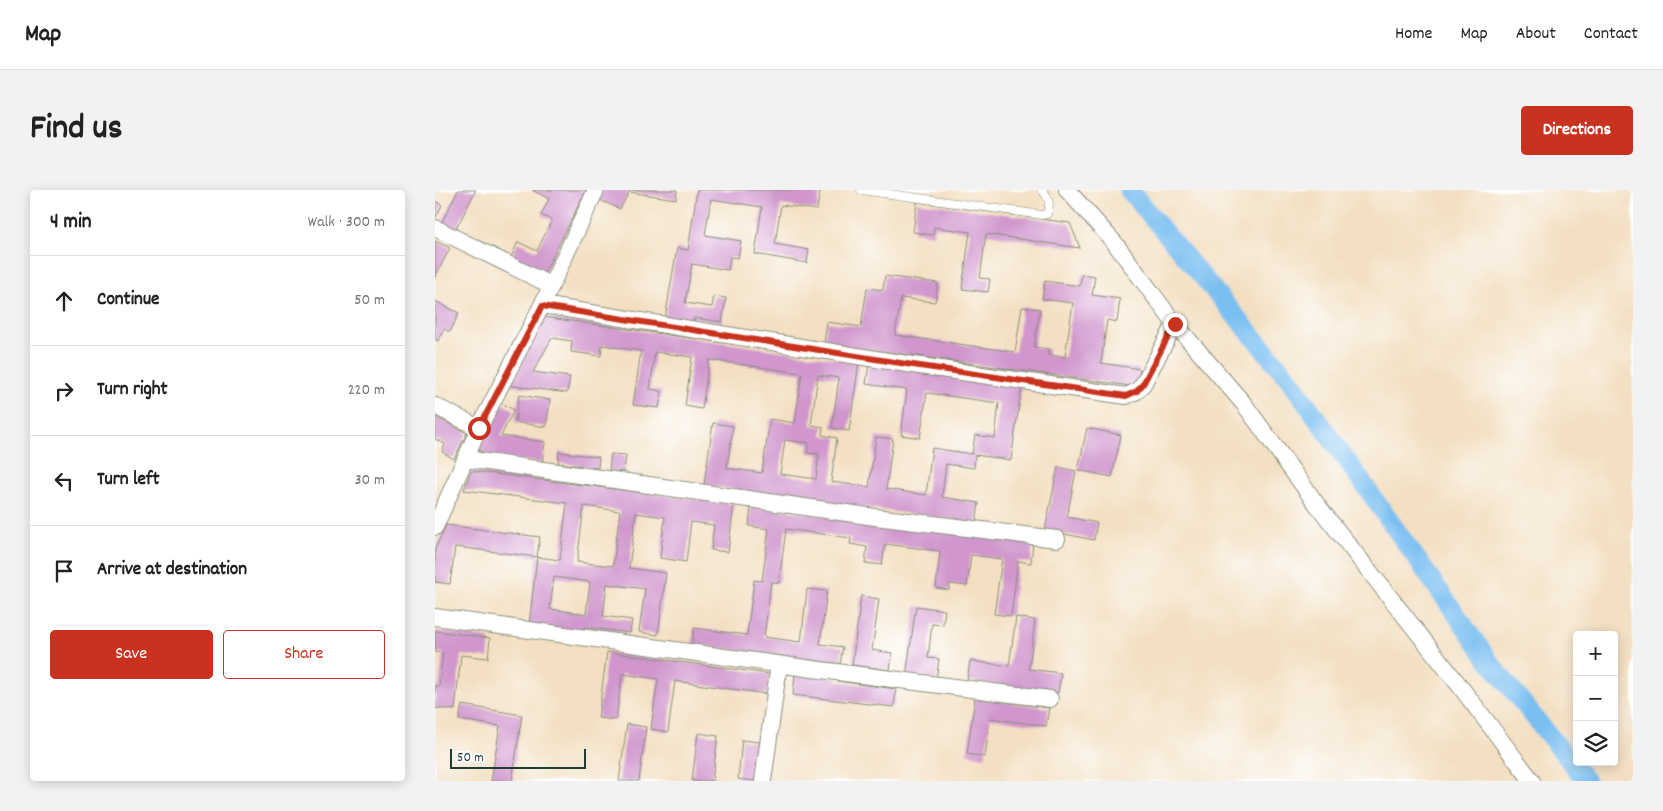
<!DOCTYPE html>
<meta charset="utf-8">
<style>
:root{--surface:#fff;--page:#f2f2f2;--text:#222;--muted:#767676;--line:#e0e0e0;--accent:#c8321e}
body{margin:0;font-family:Dekko,sans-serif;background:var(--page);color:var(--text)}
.controls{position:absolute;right:15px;bottom:15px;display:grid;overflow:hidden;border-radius:5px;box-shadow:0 2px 12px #0003}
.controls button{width:45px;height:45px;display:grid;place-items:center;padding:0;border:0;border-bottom:1px solid var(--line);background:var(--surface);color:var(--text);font:25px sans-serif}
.scale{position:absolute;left:15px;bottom:12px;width:136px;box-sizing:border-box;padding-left:5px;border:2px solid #1f3d34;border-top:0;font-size:14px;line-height:18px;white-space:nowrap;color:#1f3d34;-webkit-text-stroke:4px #fff;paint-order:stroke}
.stop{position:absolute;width:15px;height:15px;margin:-11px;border:4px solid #c8321e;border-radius:50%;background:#fff}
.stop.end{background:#c8321e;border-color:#fff;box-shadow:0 1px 5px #0008}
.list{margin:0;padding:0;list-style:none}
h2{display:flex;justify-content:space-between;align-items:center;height:65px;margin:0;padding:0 20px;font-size:21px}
h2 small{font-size:16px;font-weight:400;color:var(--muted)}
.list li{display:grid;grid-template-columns:32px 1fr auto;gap:15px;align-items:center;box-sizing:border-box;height:90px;padding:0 20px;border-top:1px solid var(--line)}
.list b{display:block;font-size:19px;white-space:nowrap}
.list em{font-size:16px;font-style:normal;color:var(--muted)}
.actions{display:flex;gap:10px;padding:15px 20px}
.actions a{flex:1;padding:11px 0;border:1px solid var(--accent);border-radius:5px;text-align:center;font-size:18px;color:var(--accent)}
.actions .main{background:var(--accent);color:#fff}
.icon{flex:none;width:28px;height:28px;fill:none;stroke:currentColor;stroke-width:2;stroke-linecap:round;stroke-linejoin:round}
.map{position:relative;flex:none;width:1198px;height:591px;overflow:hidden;border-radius:5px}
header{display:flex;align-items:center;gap:30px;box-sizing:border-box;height:70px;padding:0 25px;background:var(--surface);border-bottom:1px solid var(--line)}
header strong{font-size:24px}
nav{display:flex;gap:28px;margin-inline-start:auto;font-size:18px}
.intro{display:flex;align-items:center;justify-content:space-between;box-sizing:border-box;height:120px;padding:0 30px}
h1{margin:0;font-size:35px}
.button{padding:12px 22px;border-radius:5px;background:var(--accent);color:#fff;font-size:18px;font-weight:700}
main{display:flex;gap:30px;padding:0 30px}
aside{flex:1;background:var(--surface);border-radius:5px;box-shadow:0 2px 12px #0003}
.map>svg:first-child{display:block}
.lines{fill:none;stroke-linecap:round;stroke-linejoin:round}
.canal{stroke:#7abff1;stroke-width:19}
.building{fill:#d096cd;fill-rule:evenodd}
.service-casing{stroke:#898e7a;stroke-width:9}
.minor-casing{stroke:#898e7a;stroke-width:18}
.service{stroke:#fff;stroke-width:8}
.minor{stroke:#fff;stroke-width:16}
.route{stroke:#c8321e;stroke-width:6}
</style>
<header>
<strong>Map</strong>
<nav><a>Home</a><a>Map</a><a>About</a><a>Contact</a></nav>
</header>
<div class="intro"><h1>Find us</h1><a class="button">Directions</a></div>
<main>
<aside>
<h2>4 min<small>Walk · 300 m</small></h2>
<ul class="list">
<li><svg class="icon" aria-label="ahead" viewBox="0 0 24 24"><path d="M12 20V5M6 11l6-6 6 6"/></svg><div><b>Continue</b></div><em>50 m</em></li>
<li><svg class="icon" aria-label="right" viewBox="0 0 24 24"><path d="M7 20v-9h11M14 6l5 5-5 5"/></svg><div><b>Turn right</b></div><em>220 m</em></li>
<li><svg class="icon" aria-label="left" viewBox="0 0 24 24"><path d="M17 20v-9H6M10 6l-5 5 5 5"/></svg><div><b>Turn left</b></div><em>30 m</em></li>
<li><svg class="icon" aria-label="arrive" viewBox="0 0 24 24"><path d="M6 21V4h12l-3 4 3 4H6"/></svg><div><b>Arrive at destination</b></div></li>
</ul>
<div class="actions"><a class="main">Save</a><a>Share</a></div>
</aside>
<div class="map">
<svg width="1198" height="591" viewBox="0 0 1198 591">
<rect width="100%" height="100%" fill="#fff"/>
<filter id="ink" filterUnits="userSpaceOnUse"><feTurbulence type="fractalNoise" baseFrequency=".02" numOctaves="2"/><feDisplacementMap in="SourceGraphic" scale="10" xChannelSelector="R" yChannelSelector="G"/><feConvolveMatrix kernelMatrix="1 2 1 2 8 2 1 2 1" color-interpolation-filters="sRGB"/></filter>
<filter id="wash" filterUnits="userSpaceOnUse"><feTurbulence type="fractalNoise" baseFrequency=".0096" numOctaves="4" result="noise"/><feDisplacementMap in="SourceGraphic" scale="20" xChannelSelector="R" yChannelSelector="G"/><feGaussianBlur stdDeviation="1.12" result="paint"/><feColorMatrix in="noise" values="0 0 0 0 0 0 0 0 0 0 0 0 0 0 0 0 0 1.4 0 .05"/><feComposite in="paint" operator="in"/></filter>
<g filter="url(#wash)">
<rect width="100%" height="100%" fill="#f3dfc1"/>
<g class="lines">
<!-- canal -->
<path class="canal" d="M 694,0 L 854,189 L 1057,475 L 1151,591"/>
</g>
<g id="blocks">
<!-- building -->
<path class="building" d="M 23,0 L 41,0 L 20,41 L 6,34 Z
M 97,0 L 151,0 L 108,86 L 75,69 L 83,52 L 102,61 L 117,30 L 106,25 L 114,9 Z
M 168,0 L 242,0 L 241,9 L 194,2 L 185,19 L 163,9 Z
M 262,0 L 385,0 L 382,20 L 346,15 L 340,54 L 374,60 L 372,73 L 320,64 L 327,17 L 276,9 L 270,45 L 306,51 L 303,68 L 295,67 L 293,80 L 257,74 L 250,113 L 277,117 L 279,106 L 291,108 L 287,132 L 259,128 L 259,132 L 230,128 L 242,58 L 253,60 Z
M 0,11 L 7,15 L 0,29 Z
M 482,12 L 635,33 L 645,58 L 551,44 L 545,88 L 555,89 L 553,102 L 527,99 L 535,42 L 499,37 L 498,45 L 478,42 Z
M 0,51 L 15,58 L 0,87 Z
M 647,84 L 660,86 L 657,105 L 685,109 L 682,132 L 672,130 L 666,173 L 705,179 L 703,197 L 389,153 L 392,132 L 426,137 L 432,98 L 448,100 L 450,86 L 503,93 L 500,112 L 466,108 L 460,145 L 580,162 L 587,117 L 605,119 L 599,157 L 613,159 L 613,165 L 630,167 L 638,113 L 607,109 L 610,91 L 645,96 Z
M 0,111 L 24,123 L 15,142 L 9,139 L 3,151 L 0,149 Z
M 108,127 L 424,172 L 414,241 L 397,238 L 404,188 L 383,185 L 376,235 L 388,237 L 387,245 L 402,248 L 396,292 L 434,297 L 441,247 L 458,249 L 451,299 L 491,305 L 497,258 L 537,264 L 540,245 L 560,248 L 564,213 L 492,203 L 485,248 L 466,245 L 472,200 L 431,194 L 434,174 L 587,196 L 576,270 L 540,265 L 539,278 L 511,274 L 507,307 L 544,313 L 541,333 L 269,295 L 278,233 L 298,236 L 292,278 L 327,283 L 335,229 L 360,233 L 367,183 L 274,170 L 267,219 L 250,216 L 257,167 L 220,162 L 215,199 L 227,201 L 224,218 L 198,215 L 206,161 L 167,155 L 166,166 L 136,162 L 137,151 L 117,148 L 98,182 L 135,187 L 132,203 L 72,195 ZM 350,250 L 374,253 L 372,263 L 384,264 L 381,289 L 345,284 Z
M 84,205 L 115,210 L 111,237 L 80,232 Z
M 62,211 L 79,220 L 66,246 L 110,252 L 107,273 L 56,266 L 39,258 Z
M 0,227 L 32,243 L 19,269 L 7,262 L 10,254 L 0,249 Z
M 652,238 L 686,245 L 677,287 L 643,280 Z
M 124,262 L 164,267 L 163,278 L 123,273 Z
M 176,264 L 191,265 L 189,282 L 174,281 Z
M 623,277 L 641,281 L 632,327 L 662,333 L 659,350 L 610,340 Z
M 36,281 L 299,314 L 293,362 L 276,360 L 279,335 L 256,332 L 251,372 L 225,368 L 230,327 L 201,323 L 194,378 L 231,383 L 223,445 L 204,442 L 210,399 L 172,394 L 168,426 L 197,430 L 195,443 L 149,437 L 149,442 L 94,435 L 102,367 L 125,370 L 132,313 L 29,300 ZM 149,316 L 185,321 L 178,376 L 142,372 ZM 119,387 L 155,392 L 151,424 L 115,419 Z
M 316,316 L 598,353 L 596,373 L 583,371 L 576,426 L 559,424 L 567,369 L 536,365 L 532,396 L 515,394 L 514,400 L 501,398 L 505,361 L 450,354 L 447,375 L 430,373 L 432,357 L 415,354 L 416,348 L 351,339 L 344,393 L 336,392 L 329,447 L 366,452 L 372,399 L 392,401 L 385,454 L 408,457 L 405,474 L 257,454 L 259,438 L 312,445 L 319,390 L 327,391 L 334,339 L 314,336 Z
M 11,335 L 105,347 L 102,367 L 20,357 L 15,394 L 0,392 L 0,359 Z
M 426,406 L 444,409 L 437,460 L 457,463 L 455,480 L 417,475 Z
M 481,416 L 510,420 L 508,435 L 497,434 L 493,468 L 504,469 L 501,490 L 471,486 Z
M 581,427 L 600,430 L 594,479 L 626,483 L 623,503 L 532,491 L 535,471 L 574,476 Z
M 0,441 L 55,448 L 53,468 L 26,465 L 20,520 L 0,518 L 0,496 L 4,497 L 8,463 L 0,462 Z
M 172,462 L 335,484 L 332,504 L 240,491 L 233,542 L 216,539 L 223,489 L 187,484 L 181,530 L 163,528 Z
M 360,483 L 403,488 L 402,491 L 461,499 L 459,517 L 358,505 Z
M 540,508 L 614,518 L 611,536 L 555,528 L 550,567 L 532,564 Z
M 27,515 L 87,525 L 77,591 L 56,591 L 65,536 L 24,530 Z
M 192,534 L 211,537 L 204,591 L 184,591 Z
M 263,543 L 283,546 L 277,591 L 257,591 Z
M 307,550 L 325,552 L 321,591 L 303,589 Z"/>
</g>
</g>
<g filter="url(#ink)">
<use href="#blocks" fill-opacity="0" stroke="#898e7a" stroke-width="1"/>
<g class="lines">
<!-- service casing -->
<g class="service-casing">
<path id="service" d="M 426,0 L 607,25 L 612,24 C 616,14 614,7 607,0"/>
</g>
<!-- minor casing -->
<g class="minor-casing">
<path id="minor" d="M 632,0 L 679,52 L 740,134 L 809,214 L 883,316 L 1024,495 L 1097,591
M 0,38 L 115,95
M 107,115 L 478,175 L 691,206 L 702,201 L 708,194 L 740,134
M 0,216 L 44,238
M 31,269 L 440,327 L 622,349
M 0,337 L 44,238 L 107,115 L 161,0
M 0,427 L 378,479 L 615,509
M 328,591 L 344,474"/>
</g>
<!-- service -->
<use href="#service" class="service"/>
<!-- minor -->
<use href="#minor" class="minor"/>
</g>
</g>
<g class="lines" filter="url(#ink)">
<!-- route -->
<path class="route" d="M 44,238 L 107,116 L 478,175 L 691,206 L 702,201 L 708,194 L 740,134"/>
</g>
</svg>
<div class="controls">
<button>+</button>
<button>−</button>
<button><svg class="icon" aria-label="layers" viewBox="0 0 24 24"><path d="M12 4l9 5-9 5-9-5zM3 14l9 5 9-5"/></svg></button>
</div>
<div class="scale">50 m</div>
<div class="stop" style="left:44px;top:238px"></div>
<div class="stop end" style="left:740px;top:134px"></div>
</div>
</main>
